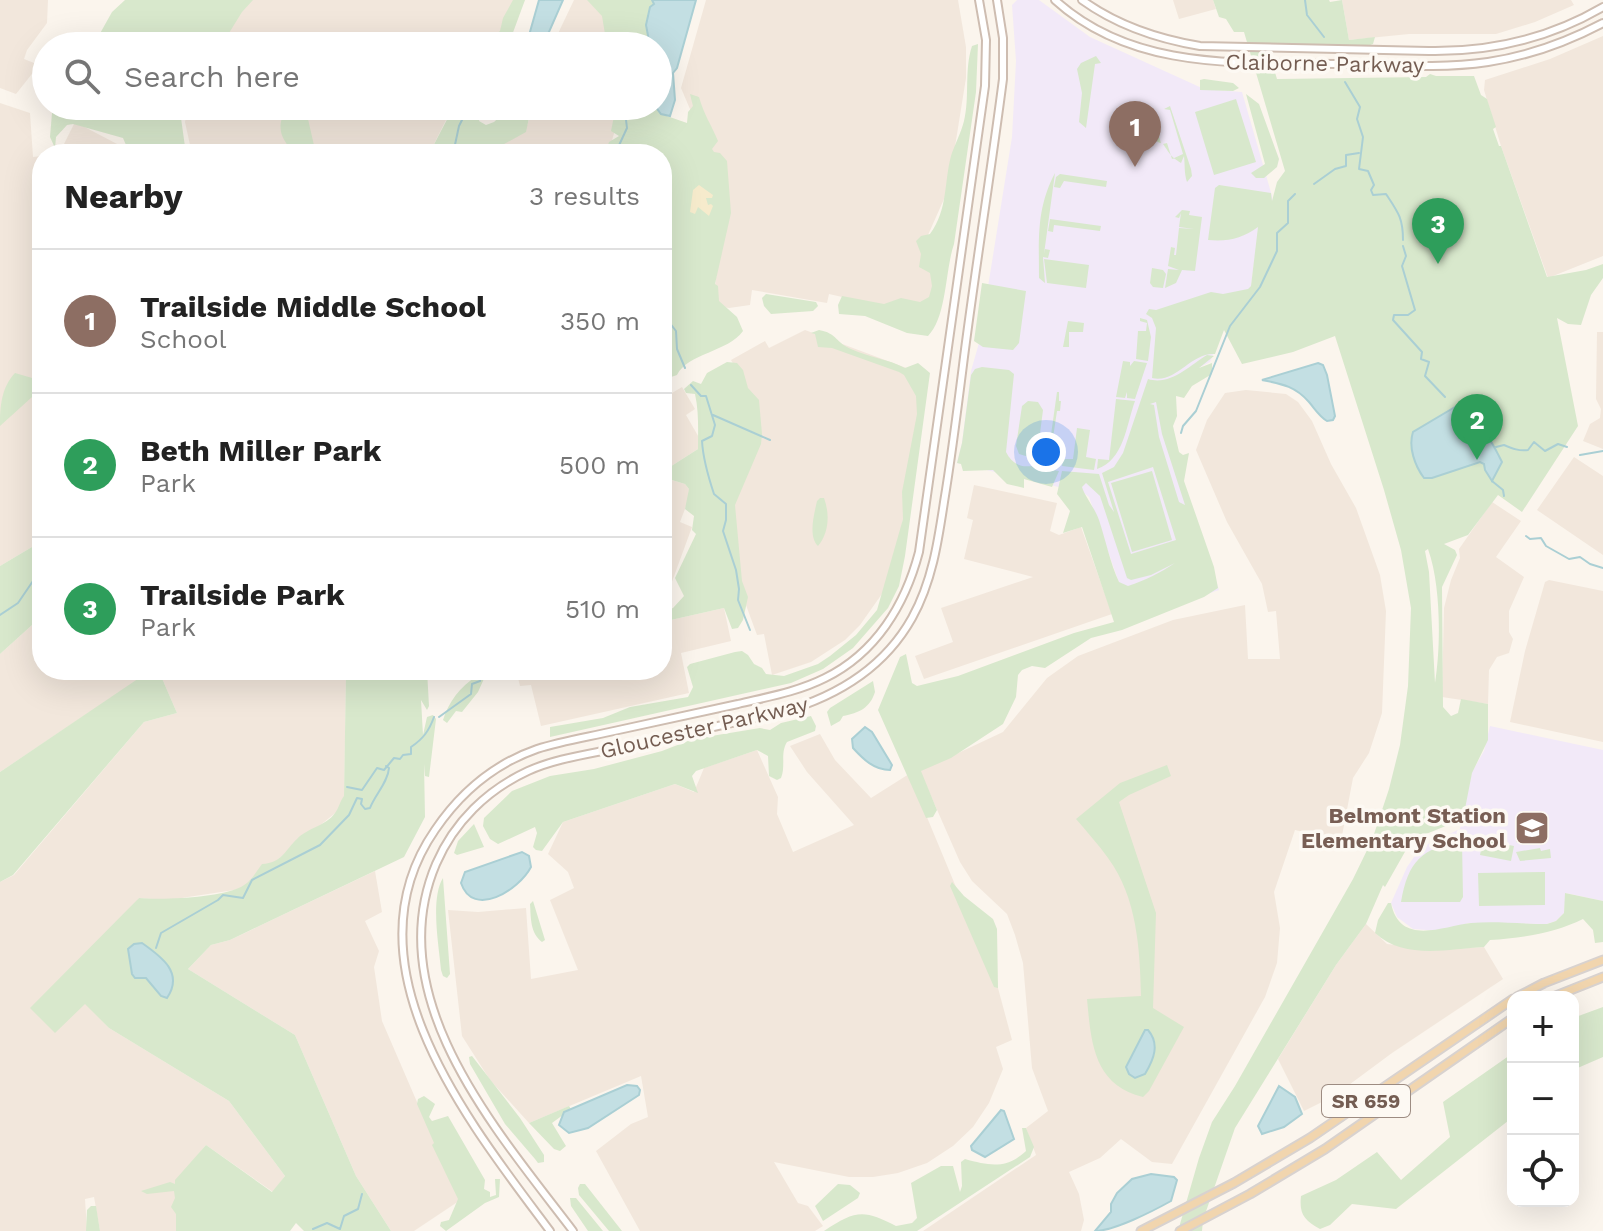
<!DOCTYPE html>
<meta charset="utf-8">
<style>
:root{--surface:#fff;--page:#f2f2f2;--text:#222;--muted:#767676;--line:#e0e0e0;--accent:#d67761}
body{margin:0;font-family:"Work Sans",sans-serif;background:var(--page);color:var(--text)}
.controls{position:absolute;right:24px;bottom:24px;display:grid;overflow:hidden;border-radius:16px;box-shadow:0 8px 32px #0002}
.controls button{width:72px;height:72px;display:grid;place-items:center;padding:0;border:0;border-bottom:2px solid var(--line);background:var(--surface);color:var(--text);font:40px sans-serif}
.you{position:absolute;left:1046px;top:452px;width:28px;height:28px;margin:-20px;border:6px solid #fff;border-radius:50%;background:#1a73e8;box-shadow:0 0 0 12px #1a73e833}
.badge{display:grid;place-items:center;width:52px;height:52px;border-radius:50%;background:var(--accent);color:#fff;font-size:26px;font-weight:700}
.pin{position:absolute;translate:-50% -66px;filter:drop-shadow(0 2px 4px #0008)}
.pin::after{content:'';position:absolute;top:42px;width:28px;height:24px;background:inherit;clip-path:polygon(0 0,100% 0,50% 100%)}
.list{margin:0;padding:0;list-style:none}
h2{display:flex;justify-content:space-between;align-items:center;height:104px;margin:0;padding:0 32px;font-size:34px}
h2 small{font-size:26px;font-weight:400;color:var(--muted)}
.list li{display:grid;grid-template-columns:52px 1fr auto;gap:24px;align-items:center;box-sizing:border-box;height:144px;padding:0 32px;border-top:2px solid var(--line)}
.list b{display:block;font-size:30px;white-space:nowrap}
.list p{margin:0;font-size:26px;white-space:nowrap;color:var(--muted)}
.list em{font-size:26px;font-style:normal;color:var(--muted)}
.icon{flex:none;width:44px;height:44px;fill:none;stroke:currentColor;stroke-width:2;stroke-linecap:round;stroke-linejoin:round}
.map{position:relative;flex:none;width:1603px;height:1231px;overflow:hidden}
.search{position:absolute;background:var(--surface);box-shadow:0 8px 32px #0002;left:32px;top:32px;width:640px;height:88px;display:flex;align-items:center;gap:20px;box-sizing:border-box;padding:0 28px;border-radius:44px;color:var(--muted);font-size:30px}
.panel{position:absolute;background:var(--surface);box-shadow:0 8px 32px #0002;left:32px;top:144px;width:640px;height:536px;border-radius:32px}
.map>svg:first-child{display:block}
.residential{fill:#f2e7dc}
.education{fill:#f2e9f8}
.green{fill:#d8e8cc;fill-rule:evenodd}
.sand{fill:#f6ebcc}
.water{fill:#c3dfe3;stroke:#aacfd4;stroke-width:2}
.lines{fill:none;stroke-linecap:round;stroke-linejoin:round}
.stream{stroke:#aacfd4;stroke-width:2}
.secondary-casing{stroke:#cebdb1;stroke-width:10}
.primary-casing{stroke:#d8d2cf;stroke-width:11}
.secondary{stroke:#fff;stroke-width:6}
.primary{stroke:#f1d5ae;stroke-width:7}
.labels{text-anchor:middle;stroke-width:7;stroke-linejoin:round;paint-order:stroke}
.shield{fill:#fdf9f3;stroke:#9d8c82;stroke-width:2}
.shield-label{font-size:20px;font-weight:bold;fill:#745d52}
.street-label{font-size:22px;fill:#745d52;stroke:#fdf9f3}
.education-label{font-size:22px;font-weight:bold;fill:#785e54;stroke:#fdf9f3;text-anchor:end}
</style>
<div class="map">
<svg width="1603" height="1231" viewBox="0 0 1603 1231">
<rect width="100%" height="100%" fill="#fbf5ed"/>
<!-- residential -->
<path class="residential" d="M 0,0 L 48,0 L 47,23 L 27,50 L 24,59 L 39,65 L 16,94 L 0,88 Z
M 250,0 L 525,0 L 514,21 L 484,46 L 211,46 Z
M 574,0 L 594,0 L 604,12 L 609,46 L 553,44 Z
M 706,0 L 958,0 L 966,47 L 966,78 L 948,190 L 928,235 L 938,270 L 933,302 L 882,306 L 829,294 L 827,303 L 752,290 L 750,305 L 729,308 L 712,305 L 728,198 L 681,88 Z
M 1173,0 L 1213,0 L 1216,9 L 1179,19 Z
M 1342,0 L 1571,0 L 1574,5 L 1535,22 L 1496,34 L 1409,34 L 1349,40 Z
M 1603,36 L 1603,256 L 1548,278 L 1501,146 L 1484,90 L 1485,80 L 1550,59 Z
M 0,103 L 30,113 L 33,157 L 42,156 L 42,481 L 32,491 L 42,503 L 42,541 L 0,566 Z
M 189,106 L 453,106 L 429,154 L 192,154 L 185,122 Z
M 534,106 L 619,106 L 620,113 L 608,154 L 475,154 L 525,131 Z
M 75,122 L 119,145 L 137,154 L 59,154 Z
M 805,330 L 917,372 L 923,382 L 898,553 L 884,591 L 860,625 L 845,640 L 811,662 L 772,675 L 764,634 L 757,635 L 743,597 L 731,501 L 760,411 L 731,360 L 765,341 L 769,348 Z
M 1597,332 L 1603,332 L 1603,449 L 1583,441 L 1590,424 L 1600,418 L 1601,409 L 1596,399 Z
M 682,387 L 695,409 L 686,415 L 701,441 L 698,449 L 662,472 L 662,399 Z
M 1246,390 L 1286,394 L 1298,402 L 1312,421 L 1331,464 L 1356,508 L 1380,575 L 1386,611 L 1382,713 L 1369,753 L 1353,778 L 1341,841 L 1295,830 L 1274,892 L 1280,928 L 1277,963 L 1265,997 L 1172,1164 L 1152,1162 L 1121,1139 L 1100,1158 L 1069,1172 L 1079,1194 L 1084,1220 L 1081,1231 L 923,1231 L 1036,1155 L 1026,1128 L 1048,1111 L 1032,1068 L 1023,963 L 1015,935 L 1007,914 L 972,881 L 960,862 L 920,771 L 1003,732 L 1047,678 L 1078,656 L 1173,620 L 1245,605 L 1248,659 L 1280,659 L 1276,611 L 1268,612 L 1262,584 L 1227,522 L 1196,450 L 1207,420 L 1225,393 Z
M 1574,457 L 1603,476 L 1603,555 L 1537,510 Z
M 662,477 L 685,484 L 689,489 L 688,501 L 680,522 L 692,527 L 662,609 Z
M 974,485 L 1057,503 L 1050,531 L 1059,535 L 1081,527 L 1112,614 L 924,679 L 915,656 L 953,642 L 941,608 L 1033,577 L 964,559 L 973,520 L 967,518 Z
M 1492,502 L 1521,521 L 1496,557 L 1524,577 L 1509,611 L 1509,632 L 1513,639 L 1509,653 L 1497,657 L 1489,670 L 1488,704 L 1442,697 L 1444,608 L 1451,580 L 1460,558 L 1459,549 Z
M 1549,580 L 1603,591 L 1603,742 L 1510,722 L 1525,651 L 1545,582 Z
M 724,608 L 731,641 L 681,653 L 689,693 L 541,726 L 531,685 L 520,686 L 516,670 L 662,670 L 662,622 Z
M 42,616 L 42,670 L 135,670 L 139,679 L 0,772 L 0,654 Z
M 182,670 L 346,670 L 344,806 L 241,889 L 168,900 L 139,898 L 130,910 L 85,1003 L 109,1028 L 229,1101 L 285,1176 L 273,1192 L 206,1145 L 191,1163 L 177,1231 L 100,1231 L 94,1197 L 85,1199 L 87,1231 L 0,1231 L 0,882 L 14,875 L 144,722 L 177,713 L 161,676 Z
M 820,734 L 835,760 L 871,798 L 909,774 L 998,988 L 1012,1040 L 996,1047 L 1003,1069 L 989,1103 L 973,1127 L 953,1146 L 927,1163 L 898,1173 L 873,1177 L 849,1177 L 774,1162 L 798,1203 L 808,1206 L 823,1226 L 815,1231 L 640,1231 L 596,1151 L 631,1124 L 648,1117 L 641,1076 L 529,1123 L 490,1080 L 462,1036 L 448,910 L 478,912 L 526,908 L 531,979 L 578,970 L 550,900 L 574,888 L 568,872 L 548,854 L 563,822 L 675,784 L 694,792 L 704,768 L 757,750 L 778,797 L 777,814 L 793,852 L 854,825 L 807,772 L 790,746 Z
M 375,871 L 382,912 L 365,921 L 379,951 L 374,967 L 382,1021 L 452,1183 L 462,1199 L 414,1231 L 391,1231 L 356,1176 L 295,1035 L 188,969 L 211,945 L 230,940 Z
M 1366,924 L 1387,944 L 1440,950 L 1484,947 L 1503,979 L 1392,1053 L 1334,1096 L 1304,1111 L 1278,1059 L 1336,965 Z"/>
<!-- education -->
<path class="education" d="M 1017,0 L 1039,0 L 1090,37 L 1204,89 L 1242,92 L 1272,196 L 1273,206 L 1259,227 L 1251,286 L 1224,329 L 1210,362 L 1154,392 L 1219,590 L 1132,620 L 1089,497 L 1084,493 L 957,463 L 962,443 L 971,371 L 979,343 L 1012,137 L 1016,61 L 1012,5 Z
M 1490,726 L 1603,750 L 1603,901 L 1566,893 L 1564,913 L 1556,921 L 1547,924 L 1469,923 L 1440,931 L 1413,929 L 1397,917 L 1391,903 L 1407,867 L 1414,857 L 1428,844 L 1460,829 L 1472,772 L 1484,751 Z"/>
<!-- green -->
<path class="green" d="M 125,0 L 253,0 L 242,12 L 221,46 L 93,46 L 112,12 Z
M 513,0 L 525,0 L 508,46 L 481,46 L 500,31 L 503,18 Z
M 587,0 L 652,0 L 655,4 L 650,7 L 646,25 L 650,46 L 607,46 L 602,16 Z
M 1213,0 L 1329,0 L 1330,2 L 1342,0 L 1349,40 L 1375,37 L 1373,44 L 1365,47 L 1267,46 L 1277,79 L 1426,77 L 1430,74 L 1436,76 L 1474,76 L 1481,95 L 1487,99 L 1496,127 L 1493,129 L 1499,146 L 1501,146 L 1547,277 L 1586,270 L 1603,264 L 1603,278 L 1591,295 L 1581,325 L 1568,324 L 1557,318 L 1578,426 L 1522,512 L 1498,495 L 1468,535 L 1444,544 L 1455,550 L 1457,555 L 1442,587 L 1443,707 L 1451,716 L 1458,713 L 1461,699 L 1488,704 L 1488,740 L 1472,773 L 1463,819 L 1426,834 L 1414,843 L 1406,850 L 1385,887 L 1383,885 L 1366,924 L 1336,965 L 1235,1128 L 1203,1220 L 1202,1231 L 1178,1231 L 1199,1158 L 1212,1122 L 1235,1086 L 1353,879 L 1372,840 L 1389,789 L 1400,745 L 1408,686 L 1411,608 L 1401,550 L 1384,490 L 1335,336 L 1293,352 L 1242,364 L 1224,330 L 1215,354 C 1191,352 1176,384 1152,378 L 1156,328 L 1152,318 L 1146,314 L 1149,309 L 1156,310 L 1211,292 L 1223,294 L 1248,289 L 1251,286 L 1258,227 C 1243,238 1228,242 1208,240 L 1215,188 L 1219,185 L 1271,193 L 1272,201 L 1277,182 L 1285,171 L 1244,32 L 1234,32 L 1226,19 L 1219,17 ZM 1428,549 C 1441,585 1441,646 1435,683 L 1429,572 L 1425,551 Z
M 978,44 L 976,92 L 954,244 C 945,270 947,317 928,336 L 907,333 L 865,316 L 839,314 L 838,305 L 842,296 L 884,304 L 901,298 L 920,302 L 929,297 L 932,286 L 930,273 L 919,267 L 921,254 L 916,241 L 921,236 L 930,234 C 948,210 944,182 951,156 C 954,146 961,133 964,121 C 970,97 964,70 972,46 Z
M 1096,56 L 1101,63 L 1095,64 L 1086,128 L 1079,122 L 1082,93 L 1077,69 L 1081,63 Z
M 1204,79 L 1233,83 L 1239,88 L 1233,91 L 1200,90 L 1200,80 Z
M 690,94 L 699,97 C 704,115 711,124 718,141 L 712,149 L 714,152 L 720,153 L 727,161 L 731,213 L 715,284 L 718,286 L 719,301 L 737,317 L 743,331 C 728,352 688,353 677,375 L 662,380 L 662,154 L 605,154 L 609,142 L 619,136 L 611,131 L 616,106 L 655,106 L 661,114 L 687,123 L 688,112 L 693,106 Z
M 1246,94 L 1259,104 L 1279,159 L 1277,167 L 1264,178 L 1256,178 L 1251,173 L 1265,164 Z
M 1236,99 L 1256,162 L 1214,175 L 1195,112 Z
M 74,106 L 189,106 L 181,118 L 186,154 L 167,154 L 163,147 C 150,155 139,151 126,145 L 123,138 L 73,124 L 67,125 L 56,137 L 55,148 L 50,137 L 52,113 L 70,114 Z
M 287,106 L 305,106 L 316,154 L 296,154 C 279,138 276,127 287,106 Z
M 454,106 L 483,106 L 479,121 L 486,125 L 494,122 L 511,106 L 523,106 L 529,118 L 526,132 L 486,154 L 429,154 Z
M 1170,106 L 1191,169 L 1192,176 L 1187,182 C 1184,173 1185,164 1184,156 L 1181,163 C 1170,156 1170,154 1163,144 L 1167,143 L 1172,159 L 1183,154 L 1170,110 L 1164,109 Z
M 1151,112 L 1161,143 L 1160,143 L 1142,134 L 1143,124 L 1139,123 L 1143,116 Z
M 1055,173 L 1044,254 L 1045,249 L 1050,250 L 1048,258 L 1043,257 L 1045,283 L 1039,278 C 1039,239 1036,209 1055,173 Z
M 1060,174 L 1107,181 L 1106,187 L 1064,181 L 1060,188 L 1054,187 L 1056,177 Z
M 1182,210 L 1190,211 L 1189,215 L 1202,217 L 1195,271 L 1182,270 L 1176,283 L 1165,288 L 1168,269 L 1179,270 L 1168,266 L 1171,247 L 1175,248 L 1174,255 L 1176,255 L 1179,228 L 1194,229 L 1179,227 L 1181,213 L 1179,218 L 1175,217 Z
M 1050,219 L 1101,226 L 1100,231 L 1054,225 L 1053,232 L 1048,231 Z
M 1044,259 L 1089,265 L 1086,288 L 1047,283 Z
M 1152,268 L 1163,270 L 1166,274 L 1163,288 L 1153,287 L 1150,283 Z
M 982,283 L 1026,291 L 1019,343 L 1013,350 L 983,347 L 974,341 Z
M 766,294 L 816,302 L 818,306 L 813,311 L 771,314 L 764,306 L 762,298 Z
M 1140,318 L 1147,320 L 1151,337 L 1148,361 L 1136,359 L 1138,331 L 1146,331 L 1147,323 L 1140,321 Z
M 1068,321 L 1084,323 L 1083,332 L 1069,332 L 1069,347 L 1063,347 Z
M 819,330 C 837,333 836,343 851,349 C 868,357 888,359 905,368 L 918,363 L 930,373 L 905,556 L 899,586 L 888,608 L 853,648 L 823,669 L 791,683 L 550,737 L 550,727 L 603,718 L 630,707 L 688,697 L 693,687 L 687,667 L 690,664 L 735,652 L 742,651 L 748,655 L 754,664 L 762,668 L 766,674 L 784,676 L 818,664 L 830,656 L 856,635 L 877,610 L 903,519 L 902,492 L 917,414 L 916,396 L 904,375 L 899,372 L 832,348 L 818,347 L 815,334 L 811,333 Z
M 1207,355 L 1214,356 L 1199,368 L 1212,363 L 1212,374 L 1192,386 L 1184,398 L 1176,396 L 1177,416 L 1173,426 L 1179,452 L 1183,455 L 1189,453 L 1184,481 L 1214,567 L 1218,588 L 1204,597 L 1122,630 L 1091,638 L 1045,668 L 1032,666 L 1022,670 L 1018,675 L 1016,697 L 1003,724 L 951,758 L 921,771 L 937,810 L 933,817 L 926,818 L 878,710 L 900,657 L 906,654 L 912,683 L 917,686 L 958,676 L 1074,633 L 1114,622 L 1082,527 L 1063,533 L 1070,511 L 1057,494 L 1062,471 L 1099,474 L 1109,505 L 1114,512 L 1102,473 L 1114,467 L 1123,453 L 1148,379 C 1170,386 1189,366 1207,355 ZM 1156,402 L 1162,434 L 1185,505 L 1179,502 L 1159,437 L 1154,405 L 1150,404 ZM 1153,467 L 1176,540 L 1131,554 L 1108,482 ZM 1086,483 L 1100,496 L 1127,578 L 1131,580 L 1151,575 L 1175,563 C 1160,573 1146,580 1128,586 L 1119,582 C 1110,563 1106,541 1099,520 C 1095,508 1085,497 1082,487 Z
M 1123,361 L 1130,362 L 1130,366 L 1134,361 L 1147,363 L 1135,399 L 1127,398 L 1127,392 L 1125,398 L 1116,397 Z
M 727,362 L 737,363 L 743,370 L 748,388 L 759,400 L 762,434 L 761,444 L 735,505 L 742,581 L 748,597 L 743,620 L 738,628 L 732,629 L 724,608 L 662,622 L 662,612 L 673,608 L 684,596 L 675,578 L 696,534 L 692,530 L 694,516 L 685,509 L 689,489 L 685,484 L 662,477 L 662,472 L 698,449 C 698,430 699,412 695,394 L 686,393 L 684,389 L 693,381 L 701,384 L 707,373 Z
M 982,367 L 1009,370 L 1014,374 L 1006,452 C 1013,466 1026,470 1040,463 L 1047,469 L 1059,471 L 1052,487 L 1024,479 L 1024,488 L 1007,484 L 993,470 L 963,471 L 961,464 L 957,463 L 962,443 L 971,375 L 975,369 Z
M 15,373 L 39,380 L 42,381 L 42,388 L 0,426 C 0,407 1,388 15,373 Z
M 1057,392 L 1059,392 L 1059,401 L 1061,401 L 1060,411 L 1057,411 L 1050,458 L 1061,458 L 1060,466 L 1047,464 L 1043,460 L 1048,456 Z
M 1116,399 L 1135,401 C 1126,426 1124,460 1097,469 L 1098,459 L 1109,460 Z
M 1028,401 L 1038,402 L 1043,410 L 1038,449 L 1029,457 L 1019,454 L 1016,446 L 1022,406 Z
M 1077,428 L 1090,430 L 1086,457 L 1096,459 L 1094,470 L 1062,466 L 1063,459 L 1073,459 Z
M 1152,471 L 1172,540 L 1132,552 L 1111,483 Z
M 820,498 L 824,498 C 830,514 829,533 818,546 C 808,536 814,515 817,501 Z
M 42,541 L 42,616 L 0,654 L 0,566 Z
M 151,670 L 182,670 L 161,676 L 177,713 L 144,722 L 13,875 L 0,882 L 0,772 Z
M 346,670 L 427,670 L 429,706 L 427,710 L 421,700 L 423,735 L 427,717 L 433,715 L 436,719 L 429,777 L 425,776 L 424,764 L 425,817 L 404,857 L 230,940 L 211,945 L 188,969 L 295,1035 L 356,1176 L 391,1231 L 304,1231 L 296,1223 L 290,1231 L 176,1231 L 176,1214 L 171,1207 L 175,1198 L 174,1191 L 147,1194 L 141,1191 L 170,1182 L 175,1184 L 175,1180 L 206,1145 L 272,1192 L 285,1176 L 229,1101 L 109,1028 L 85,1004 L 55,1033 L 30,1008 L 139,898 C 164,900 218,898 241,887 C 251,882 256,872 262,864 C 282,863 285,850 297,839 C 307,828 326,826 335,813 C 339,808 340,801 344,796 Z
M 473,670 L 488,670 L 478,692 L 462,712 L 456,711 L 447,723 L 443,720 C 449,701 460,687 477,676 Z
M 873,681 L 875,692 C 870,708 859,713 843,716 L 840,721 L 831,726 L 827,712 L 830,708 Z
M 811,716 L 816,726 L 815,731 L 787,742 C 780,753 786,766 781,778 L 777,780 L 769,776 L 768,756 L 757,750 L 696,771 L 692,776 L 698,793 L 675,784 L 563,822 L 542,851 L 536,850 L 533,847 L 537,833 L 535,827 L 498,844 L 490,839 L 483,826 L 484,818 L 512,791 L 550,776 L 594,769 L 662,751 L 693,739 L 760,728 L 770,730 L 781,723 Z
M 1167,765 L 1171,776 L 1129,795 L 1119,802 L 1156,913 L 1153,1008 L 1184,1027 L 1149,1091 L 1143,1097 C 1093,1085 1091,1041 1087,999 L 1141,996 C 1140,949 1137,897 1108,858 C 1098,844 1087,832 1076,819 L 1120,783 Z
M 1519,823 L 1548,827 L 1546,840 L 1524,835 L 1527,837 L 1525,844 L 1516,842 L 1518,835 L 1520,835 L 1521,831 L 1517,830 Z
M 474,824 L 484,847 L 457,855 L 454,853 L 458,841 Z
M 1483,840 L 1514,846 L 1511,861 L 1480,855 Z
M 1462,841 L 1463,897 L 1460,902 L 1401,902 C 1408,861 1422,848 1462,841 Z
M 1540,848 L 1541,851 L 1550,849 L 1551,858 L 1520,861 L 1516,852 Z
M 1545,872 L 1545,905 L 1479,906 L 1478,873 Z
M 443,878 L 450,974 L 447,978 L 443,976 L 441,970 C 439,946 430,899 443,878 Z
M 952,882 L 964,896 L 993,919 L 997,929 L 998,988 L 994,987 L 950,886 Z
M 1565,893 L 1603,901 L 1603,942 L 1595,943 L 1593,930 L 1583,919 C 1555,933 1522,938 1490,940 L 1484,947 C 1447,949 1404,960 1375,933 L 1378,920 L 1388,903 L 1391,903 C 1400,947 1443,926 1471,923 C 1496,921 1522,924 1547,924 L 1556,921 L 1564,913 Z
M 533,901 L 545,940 L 542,942 C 530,933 531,918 530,904 Z
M 1603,1007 L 1603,1057 L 1573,1070 L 1573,1018 Z
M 1513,1053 L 1513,1117 L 1396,1209 L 1352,1204 L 1330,1225 L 1320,1229 C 1304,1220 1299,1214 1301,1196 L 1336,1180 L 1377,1152 L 1401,1180 L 1450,1137 L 1443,1102 Z
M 472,1056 L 520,1118 L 544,1155 L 544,1162 L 538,1163 L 535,1159 L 505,1124 L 470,1064 L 469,1057 Z
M 424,1096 L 435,1104 L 429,1117 L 432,1121 L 448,1116 L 485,1180 L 484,1189 L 490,1192 L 490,1197 L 496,1195 L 495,1179 L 500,1179 L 499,1197 L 485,1203 L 446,1231 L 440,1226 L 441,1222 L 449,1220 L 458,1199 L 432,1145 L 434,1143 L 417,1104 L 418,1099 Z
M 569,1106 L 571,1109 L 552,1123 L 566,1146 L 560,1151 L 554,1149 L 529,1123 Z
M 1022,1128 L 1026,1128 L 1034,1147 L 1030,1157 L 917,1231 L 824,1231 C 855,1210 864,1209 896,1226 L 912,1223 L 917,1218 L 911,1183 L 941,1166 L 953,1166 L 960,1192 L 962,1186 L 961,1162 L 965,1159 C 990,1166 1007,1169 1026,1151 Z
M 580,1184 L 585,1184 L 622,1231 L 609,1231 L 579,1195 L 578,1188 Z
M 838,1184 L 850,1185 L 860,1193 L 858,1198 L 823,1221 L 815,1206 Z
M 570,1198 L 576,1198 L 603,1231 L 588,1231 L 571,1206 Z
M 91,1206 L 96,1206 L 100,1231 L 86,1231 L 87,1210 Z"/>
<!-- sand -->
<path class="sand" d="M 699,185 L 713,195 L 712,198 L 706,198 L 708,205 L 711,204 L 713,206 L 709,216 L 698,207 L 695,214 L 690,212 L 693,190 Z"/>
<!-- water -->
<path class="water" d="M 539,0 L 563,0 L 549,32 L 536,46 L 526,46 Z
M 652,0 L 696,0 L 677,68 L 673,73 L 675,100 L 670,116 L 661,114 L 655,106 L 658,106 L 658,46 L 650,46 L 646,25 L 650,7 L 654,4 Z
M 1318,363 L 1323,365 L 1327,375 L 1335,416 L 1333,420 L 1327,421 C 1319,416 1315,409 1309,402 C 1295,386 1282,384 1262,380 Z
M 1460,404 C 1475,410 1495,448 1502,462 L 1492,481 L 1485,470 L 1484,464 L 1480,462 L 1432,478 L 1424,478 C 1415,466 1408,447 1413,432 Z
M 865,727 L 872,732 L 892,765 L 890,770 C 874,770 863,759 853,748 L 852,739 Z
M 522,852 L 529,856 L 531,867 C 519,890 473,919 461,883 L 465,872 Z
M 142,943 C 162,957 184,973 167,998 L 161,996 L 146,978 L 135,978 L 132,974 L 128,949 L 134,944 Z
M 1145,1030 L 1148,1030 C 1160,1044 1154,1059 1145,1074 L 1135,1078 L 1129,1074 L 1126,1067 Z
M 627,1085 L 637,1086 L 640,1090 L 639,1095 L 588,1128 L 569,1133 L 559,1125 L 564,1112 Z
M 1279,1086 L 1295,1097 L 1302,1114 L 1284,1127 L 1262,1134 L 1258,1126 Z
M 1001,1110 L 1004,1111 L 1014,1139 L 985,1157 L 972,1150 L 971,1146 Z
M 1151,1174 L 1174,1177 L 1177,1180 L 1171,1201 C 1153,1211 1114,1231 1095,1231 L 1111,1212 L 1111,1204 L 1117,1193 L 1132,1179 Z"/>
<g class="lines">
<!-- stream -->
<path class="stream" d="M 1305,0 L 1307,15 L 1324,37
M 1345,82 L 1360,107 L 1357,119 L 1363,137 L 1359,169 L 1368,171 L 1374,185 L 1371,190 L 1373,195 L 1386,194 C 1398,212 1403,218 1403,240
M 453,154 L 459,126 L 469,106
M 615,154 L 627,128 L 626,120 L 630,106
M 1314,184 L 1335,169 L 1346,166 L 1346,155 L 1359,153
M 1403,246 L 1406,256 L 1402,266 L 1415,310 L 1408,315 L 1394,315 L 1393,320 L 1422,352 L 1421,359 L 1429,362 L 1425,376 L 1445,397
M 662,324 L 669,322 L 676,331 L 677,349 L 685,368
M 691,385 L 701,396 L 706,396 L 715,425 L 712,436 L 702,441 C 703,459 708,476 714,494 L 726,504 L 726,520 L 723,531 L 736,570 L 739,589 L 738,600 L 750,630
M 713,415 L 770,440
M 1181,433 L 1183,426 L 1196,411 L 1230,326 L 1260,287 L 1277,251 L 1277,233 L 1288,223 L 1288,201 L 1295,194
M 1496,447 L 1504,445 C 1513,449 1519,451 1528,450 L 1534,442 L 1545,451 L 1558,444 L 1567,447
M 1580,455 L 1603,451
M 1492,481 L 1503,490 L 1504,496
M 1526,536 L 1530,539 L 1541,538 L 1546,546 L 1569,559 L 1580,557 L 1590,564 L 1603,568
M 0,615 L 18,603 L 35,578 L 42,573
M 439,717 L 471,694 L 472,684 L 480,681 L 482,670
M 347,787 L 362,790 L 377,768 L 384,770 L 394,758 L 400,759 L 403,755 L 411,754 L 411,747 C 423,739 429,731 434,717
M 156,948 L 161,933 L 218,900 L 223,895 L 243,898 L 252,880 L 320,845 L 349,815 L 357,798 L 362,799 L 361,804 L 365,809 L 370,808 C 375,795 388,782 389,768 L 386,766
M 313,1229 L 327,1223 L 340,1229 L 344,1216 L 358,1209 L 362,1194"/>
<!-- secondary casing -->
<g class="secondary-casing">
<path id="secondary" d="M 1055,0 C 1135,73 1246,62 1347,64 C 1393,65 1441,69 1488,62 C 1528,56 1567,42 1603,23
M 1082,0 C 1118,26 1158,39 1200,46 L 1429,51 C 1491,52 1550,38 1603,7
M 550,1231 C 471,1125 341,966 435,830 C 460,793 494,764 537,749 C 562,741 588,737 614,731 C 655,722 696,713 738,704 C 767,697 797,692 825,678 C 876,653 905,605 919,552 L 985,86 L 986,40 L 979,0
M 573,1231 C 497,1131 379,998 436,864 C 454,822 487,790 528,771 C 557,758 591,754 622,747 C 675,735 729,724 782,712 C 835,697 884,668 912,618 C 932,582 938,542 944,502 C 952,454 958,405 964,357 C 976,264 991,172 1003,79 L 1003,38 L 997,0"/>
</g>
<!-- primary casing -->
<g class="primary-casing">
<path id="primary" d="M 1517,997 L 1544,983 L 1603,960
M 1553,997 L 1603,977
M 1141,1231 L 1234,1183 L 1310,1138 L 1513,999
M 1180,1231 L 1250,1194 L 1325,1149 L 1513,1018"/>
</g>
<!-- secondary -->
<use href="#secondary" class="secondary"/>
<!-- primary -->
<use href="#primary" class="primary"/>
</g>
<!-- icons -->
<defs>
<g id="school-square" transform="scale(1.8)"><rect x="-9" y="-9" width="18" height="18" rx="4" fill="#8d6e63" stroke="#fdf9f3"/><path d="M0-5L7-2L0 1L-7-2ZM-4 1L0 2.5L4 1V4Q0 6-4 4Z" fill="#fff"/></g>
</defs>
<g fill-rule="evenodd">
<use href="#school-square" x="1532" y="828"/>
</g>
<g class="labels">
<!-- shield labels -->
<rect class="shield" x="1322" y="1085" width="88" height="32" rx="6"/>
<g class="shield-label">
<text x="1366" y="1108">SR 659</text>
</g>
<!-- street labels -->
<g class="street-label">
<text transform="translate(1325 63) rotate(1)" y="8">Claiborne Parkway</text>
<text transform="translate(704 727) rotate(-13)" y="8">Gloucester Parkway</text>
</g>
<!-- education labels -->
<g class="education-label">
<text x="1506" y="823">Belmont Station<tspan x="1506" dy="25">Elementary School</tspan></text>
</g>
</g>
</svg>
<div class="controls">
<button>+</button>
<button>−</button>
<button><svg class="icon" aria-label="locate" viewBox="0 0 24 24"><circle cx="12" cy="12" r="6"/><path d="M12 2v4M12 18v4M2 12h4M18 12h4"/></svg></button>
</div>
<div class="you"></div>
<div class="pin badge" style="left:1135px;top:167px;background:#8d6e63">1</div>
<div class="pin badge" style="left:1477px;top:460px;background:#2e9e5b">2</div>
<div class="pin badge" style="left:1438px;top:264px;background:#2e9e5b">3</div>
<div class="search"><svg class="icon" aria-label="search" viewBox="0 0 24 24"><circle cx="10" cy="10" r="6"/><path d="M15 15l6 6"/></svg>Search here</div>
<section class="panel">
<h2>Nearby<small>3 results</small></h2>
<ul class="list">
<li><span class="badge" style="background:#8d6e63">1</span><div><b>Trailside Middle School</b><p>School</p></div><em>350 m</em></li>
<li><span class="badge" style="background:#2e9e5b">2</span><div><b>Beth Miller Park</b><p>Park</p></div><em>500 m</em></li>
<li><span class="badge" style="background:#2e9e5b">3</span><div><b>Trailside Park</b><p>Park</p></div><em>510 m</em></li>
</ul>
</section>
</div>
